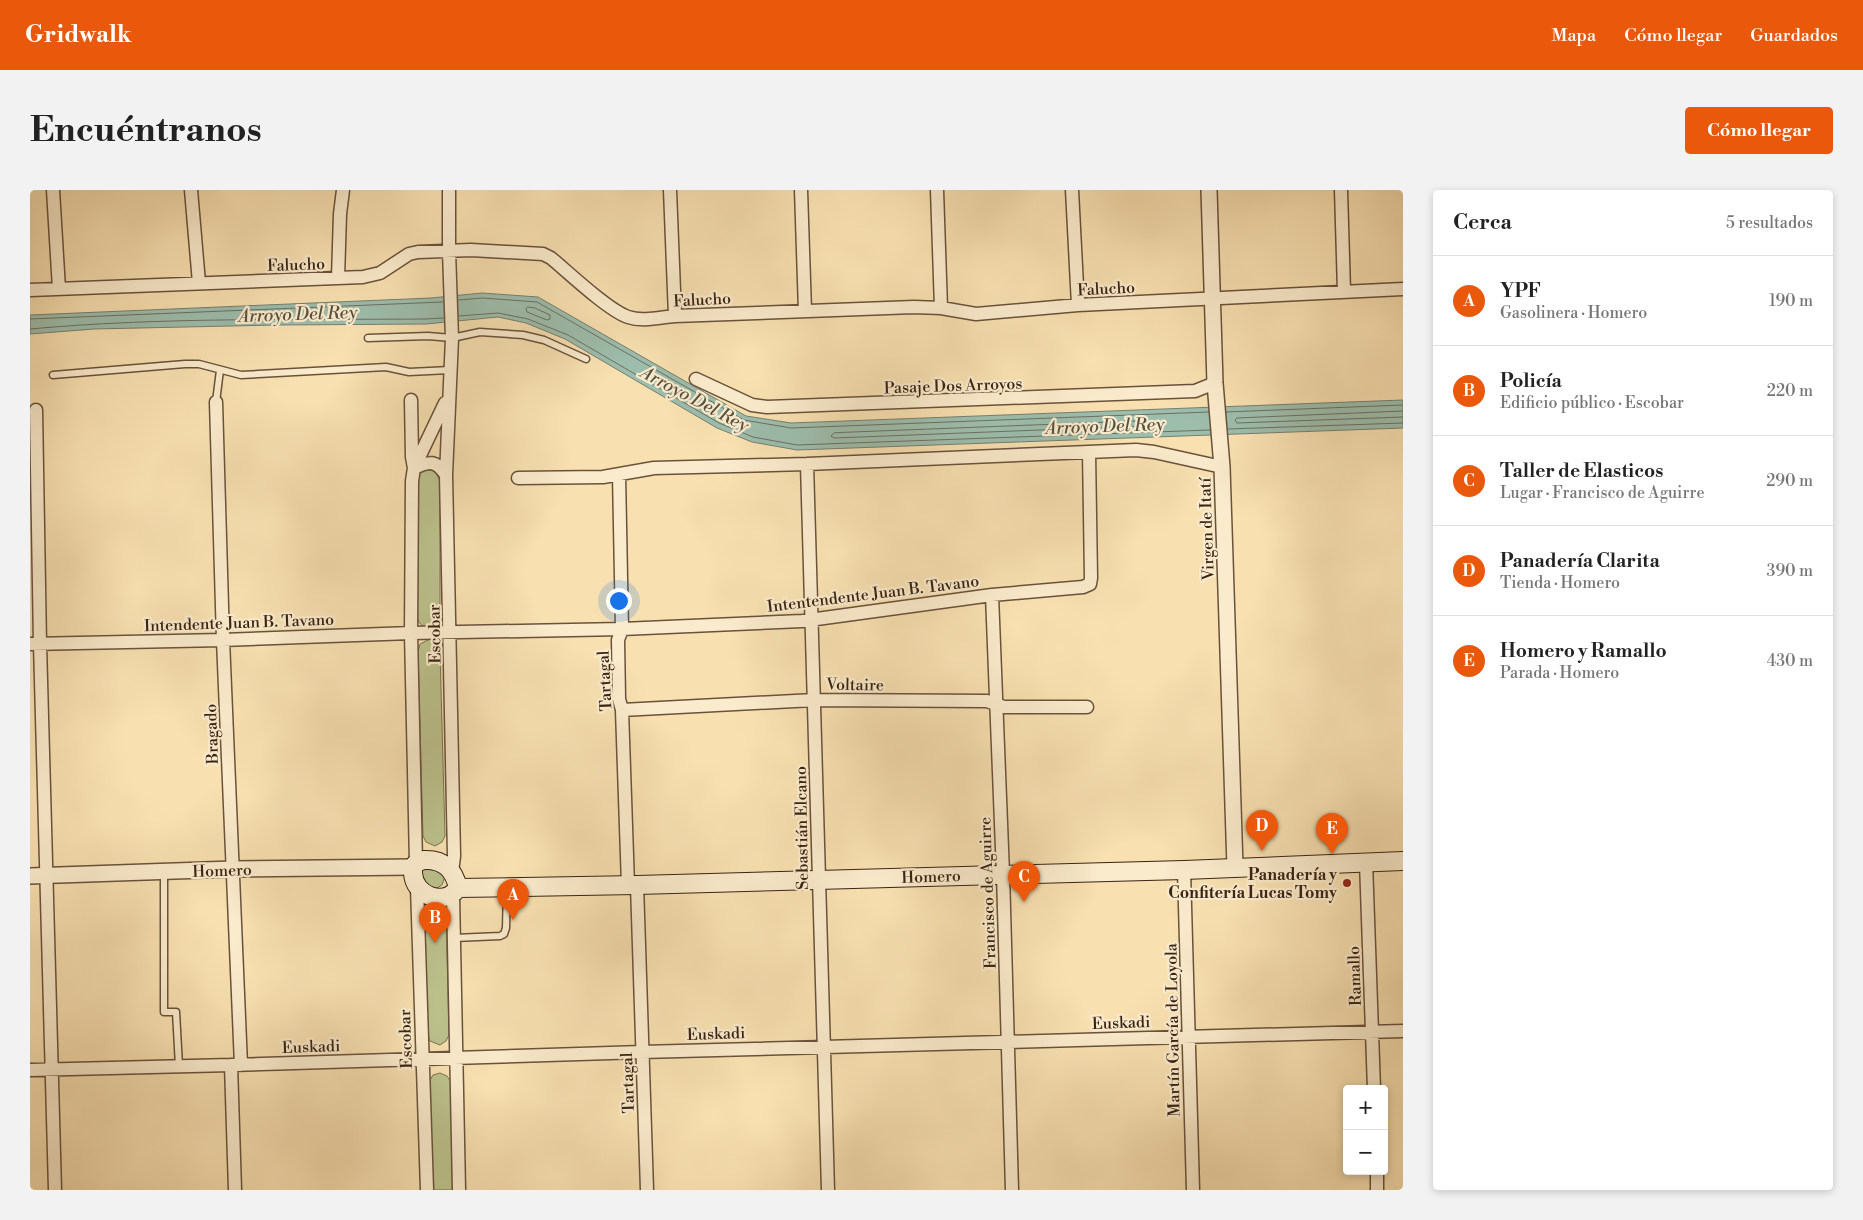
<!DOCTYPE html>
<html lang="es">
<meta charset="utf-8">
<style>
:root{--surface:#fff;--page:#f2f2f2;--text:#222;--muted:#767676;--line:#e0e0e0;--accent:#ea580c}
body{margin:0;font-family:"Libre Bodoni",serif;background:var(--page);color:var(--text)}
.controls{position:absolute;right:15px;bottom:15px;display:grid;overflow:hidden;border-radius:5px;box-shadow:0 2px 8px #0003}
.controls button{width:45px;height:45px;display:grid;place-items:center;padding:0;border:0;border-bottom:1px solid var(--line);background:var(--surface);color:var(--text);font:25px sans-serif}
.you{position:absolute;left:588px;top:410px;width:18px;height:18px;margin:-12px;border:4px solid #fff;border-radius:50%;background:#1a73e8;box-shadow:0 0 0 8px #1a73e833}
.badge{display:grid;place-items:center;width:32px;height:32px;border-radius:50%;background:var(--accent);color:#fff;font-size:16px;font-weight:700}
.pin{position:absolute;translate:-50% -41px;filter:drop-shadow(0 1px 2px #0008)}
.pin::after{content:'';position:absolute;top:26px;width:18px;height:15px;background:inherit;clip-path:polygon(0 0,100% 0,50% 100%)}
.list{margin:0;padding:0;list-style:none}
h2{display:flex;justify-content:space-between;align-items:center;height:65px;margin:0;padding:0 20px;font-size:21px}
h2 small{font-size:16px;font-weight:400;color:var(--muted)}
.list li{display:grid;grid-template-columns:32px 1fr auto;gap:15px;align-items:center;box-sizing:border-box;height:90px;padding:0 20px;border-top:1px solid var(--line)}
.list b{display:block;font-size:19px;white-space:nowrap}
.list p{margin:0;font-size:16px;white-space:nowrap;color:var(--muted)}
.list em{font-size:16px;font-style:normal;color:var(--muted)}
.map{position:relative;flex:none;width:1373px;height:1000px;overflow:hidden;border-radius:5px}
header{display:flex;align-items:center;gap:30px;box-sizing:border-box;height:70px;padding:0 25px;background:var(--accent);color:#fff}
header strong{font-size:24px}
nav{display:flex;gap:28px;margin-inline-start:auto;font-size:18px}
.intro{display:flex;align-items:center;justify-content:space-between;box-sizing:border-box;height:120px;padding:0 30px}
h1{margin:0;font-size:35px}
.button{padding:12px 22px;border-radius:5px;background:var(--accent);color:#fff;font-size:18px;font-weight:700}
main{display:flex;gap:30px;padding:0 30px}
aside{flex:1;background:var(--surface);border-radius:5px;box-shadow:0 2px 8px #0003}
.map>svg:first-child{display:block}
.green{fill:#bcc28d;stroke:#7a7251}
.water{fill:#9dbdad;stroke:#757f70}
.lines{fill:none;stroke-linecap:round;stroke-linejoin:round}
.shore{stroke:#6b7061;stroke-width:1}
.service-casing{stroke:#69523c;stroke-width:9}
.minor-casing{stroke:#69523c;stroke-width:15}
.tertiary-casing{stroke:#69523c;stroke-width:18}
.secondary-casing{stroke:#392315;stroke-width:20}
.service{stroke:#faebcc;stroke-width:6}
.minor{stroke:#faebcc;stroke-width:12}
.tertiary{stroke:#faebcc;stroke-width:15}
.secondary{stroke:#faebcc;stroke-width:18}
.poi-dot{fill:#8f2418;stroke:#faebcc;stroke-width:2}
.labels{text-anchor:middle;stroke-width:4.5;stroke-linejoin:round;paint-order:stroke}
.street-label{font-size:16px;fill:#392315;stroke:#faebcc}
.poi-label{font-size:16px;font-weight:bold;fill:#392315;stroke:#faebcc;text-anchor:end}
.water-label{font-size:18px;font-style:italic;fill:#575143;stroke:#faebcc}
</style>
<header>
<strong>Gridwalk</strong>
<nav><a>Mapa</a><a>Cómo llegar</a><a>Guardados</a></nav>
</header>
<div class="intro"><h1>Encuéntranos</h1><a class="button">Cómo llegar</a></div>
<main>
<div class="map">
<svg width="1373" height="1000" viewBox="0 0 1373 1000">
<rect width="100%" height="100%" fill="#f8e0b1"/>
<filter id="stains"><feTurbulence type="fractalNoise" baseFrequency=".004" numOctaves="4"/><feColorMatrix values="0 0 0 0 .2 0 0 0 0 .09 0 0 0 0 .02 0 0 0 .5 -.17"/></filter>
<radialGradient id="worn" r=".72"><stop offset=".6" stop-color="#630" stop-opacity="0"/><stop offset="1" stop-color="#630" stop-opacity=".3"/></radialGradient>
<!-- green -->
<path class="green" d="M 395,279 L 405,281 L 410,291 L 410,427 L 404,436 C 396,439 389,436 387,427 L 387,291 L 389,284 Z
M 400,449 L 406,452 L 410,462 L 415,646 L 412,652 L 405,656 L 396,652 L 393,646 L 388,462 L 390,454 Z
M 402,674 L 415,687 L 412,695 L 405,699 L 396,698 L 391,683 L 392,680 Z
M 402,713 L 412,715 L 416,721 L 419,845 L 416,851 L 410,855 L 400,851 L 397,845 L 394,725 L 396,717 Z
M 410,883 L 417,886 L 421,892 L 424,1000 L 402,1000 L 399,892 L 403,885 Z"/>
<!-- water -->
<path class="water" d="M 452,103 L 508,107 L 716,226 L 761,233 L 1373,210 L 1373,238 L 767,260 L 722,252 L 687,238 L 535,149 L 496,133 L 468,127 L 396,134 L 247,135 L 64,139 L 0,144 L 0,125 L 401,108 Z"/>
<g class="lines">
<!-- shore -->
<path class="shore" d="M 428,110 L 453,108 L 507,112 L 714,230 L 761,238 L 1179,222
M 498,117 L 505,118 L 520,125 L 520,129 L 517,130 L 497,122 L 496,119 Z
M 429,126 L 468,123 L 498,129 L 538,145 L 689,233 L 723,247 L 767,255 L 1180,240
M 0,129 L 413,112
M 0,139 C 131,127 264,130 396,129 L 414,128
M 1373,221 L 1207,228 L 1205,230 L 1207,233 L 1373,227
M 1196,222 L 1373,215
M 1113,231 L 1116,234 L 1113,236 L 804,248 L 801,246 L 804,243 Z
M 1198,239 L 1373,233"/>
<!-- service casing -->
<g class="service-casing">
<path id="service" d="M 338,148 L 398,146 L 422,148 L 450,142 L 493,145 L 514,150 L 556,169
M 23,185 L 155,174 L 169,174 L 211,185 L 356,177 L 379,182 L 420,180
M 186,212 L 190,180
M 134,682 L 134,822 L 146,822 L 149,876
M 388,733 L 424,732
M 424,748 L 470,746 L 474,744 L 476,738 L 477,699"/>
</g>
<!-- minor casing -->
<g class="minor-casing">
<path id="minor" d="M 23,0 L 29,99
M 161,0 L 169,93
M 419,0 L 419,61 L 422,148 L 416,285 L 424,666 L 422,682
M 640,0 L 645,126
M 771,0 L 775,121
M 907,0 L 911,118
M 1042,0 L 1048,115
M 1311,0 L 1314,101
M 308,88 L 310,24 L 313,0
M 0,100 L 333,87 L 350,83 L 379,64 L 388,62 L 441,60 L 513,64 L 521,68 C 539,83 578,120 598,127 C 613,132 631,127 645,126 L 884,117 L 911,118 L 946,124 L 1048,115 L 1373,99
M 666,189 L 722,215 L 737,217 L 1165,201 L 1185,193
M 381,210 L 382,267 L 384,278
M 186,212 L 193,450 L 211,875
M 6,220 L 10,454 L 25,1000
M 777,274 C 786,516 789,758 798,1000
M 384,278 C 400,271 406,270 416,285
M 589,284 L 592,439 L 588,450 L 589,509 L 592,520 L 598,695
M 488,288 L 573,287 L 624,278 L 777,274 L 1106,260 L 1124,262 L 1192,277
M 962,405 L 973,684 L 982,1000
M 0,454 L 193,450 L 381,443 L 592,439 L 772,431 L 962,405 L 1053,397 L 1060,394 L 1061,388 L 1059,262
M 592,520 L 784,510 L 957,511 L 974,517 L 1057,517
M 1336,672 L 1344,899
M 386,673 L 381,443 L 382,291 L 384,278 L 415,213
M 1154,680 L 1163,1000
M 607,695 L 617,1000
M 387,697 L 397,1000
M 423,705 L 429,1000
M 201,875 L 205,1000
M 0,880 L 201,875 L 612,862 L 1373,841
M 1347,981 L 1347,1000"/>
</g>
<!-- tertiary casing -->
<g class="tertiary-casing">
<path id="tertiary" d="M 1179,0 L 1185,193 L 1192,277 L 1205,677
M 0,686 L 203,679 L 383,677"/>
</g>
<!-- secondary casing -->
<g class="secondary-casing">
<path id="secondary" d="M 394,670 C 414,669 424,680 428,698 C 414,717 384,706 383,683 C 383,679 383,675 387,673 C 389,671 392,671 394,670 Z
M 428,698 L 607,695 L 1154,680 L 1373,671"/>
</g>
<!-- service -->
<use href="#service" class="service"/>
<!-- minor -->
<use href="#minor" class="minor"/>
<!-- tertiary -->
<use href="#tertiary" class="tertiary"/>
<!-- secondary -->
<use href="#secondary" class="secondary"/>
</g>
<!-- markers -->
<circle class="poi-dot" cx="1317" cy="693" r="5"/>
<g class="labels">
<!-- street labels -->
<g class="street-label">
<text transform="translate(266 74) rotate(-2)" y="6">Falucho</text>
<text transform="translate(1076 98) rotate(-3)" y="6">Falucho</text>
<text transform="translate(672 109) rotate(-3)" y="6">Falucho</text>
<text transform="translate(923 195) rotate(-2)" y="6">Pasaje Dos Arroyos</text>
<text transform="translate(1176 339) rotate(-92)" y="6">Virgen de Itatí</text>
<text transform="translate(843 403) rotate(-7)" y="6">Intentendente Juan B. Tavano</text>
<text transform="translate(209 432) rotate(-2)" y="6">Intendente Juan B. Tavano</text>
<text transform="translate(404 444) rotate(-91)" y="6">Escobar</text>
<text transform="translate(574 491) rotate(-93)" y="6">Tartagal</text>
<text transform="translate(825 494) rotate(1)" y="6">Voltaire</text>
<text transform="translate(181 544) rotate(-92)" y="6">Bragado</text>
<text transform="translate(771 638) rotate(-91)" y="6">Sebastián Elcano</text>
<text transform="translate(192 680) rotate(-2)" y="6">Homero</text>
<text transform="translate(901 686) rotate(-2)" y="6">Homero</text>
<text transform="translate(957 703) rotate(-92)" y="6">Francisco de Aguirre</text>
<text transform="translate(1324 786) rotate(-92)" y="6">Ramallo</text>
<text transform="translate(1091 832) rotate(-2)" y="6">Euskadi</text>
<text transform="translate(1142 840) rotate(-91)" y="6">Martín García de Loyola</text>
<text transform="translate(686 843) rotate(-2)" y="6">Euskadi</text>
<text transform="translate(375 849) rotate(-92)" y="6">Escobar</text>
<text transform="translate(281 856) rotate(-2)" y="6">Euskadi</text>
<text transform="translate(597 893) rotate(-92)" y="6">Tartagal</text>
</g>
<!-- poi labels -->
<g class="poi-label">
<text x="1307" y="690">Panadería y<tspan x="1307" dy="18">Confitería Lucas Tomy</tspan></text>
</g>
<!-- water labels -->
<g class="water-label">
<text transform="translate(268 124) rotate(-2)" y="6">Arroyo Del Rey</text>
<text transform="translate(665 209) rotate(28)" y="6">Arroyo Del Rey</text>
<text transform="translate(1075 236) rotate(-2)" y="6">Arroyo Del Rey</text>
</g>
</g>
<rect width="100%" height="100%" filter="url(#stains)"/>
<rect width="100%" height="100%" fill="url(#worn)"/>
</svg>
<div class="controls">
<button>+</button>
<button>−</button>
</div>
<div class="you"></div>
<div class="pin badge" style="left:483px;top:730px">A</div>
<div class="pin badge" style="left:405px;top:753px">B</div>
<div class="pin badge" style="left:994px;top:712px">C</div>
<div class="pin badge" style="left:1232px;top:661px">D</div>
<div class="pin badge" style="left:1302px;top:664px">E</div>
</div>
<aside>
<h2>Cerca<small>5 resultados</small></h2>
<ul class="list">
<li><span class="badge">A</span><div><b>YPF</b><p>Gasolinera · Homero</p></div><em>190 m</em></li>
<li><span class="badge">B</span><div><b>Policía</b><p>Edificio público · Escobar</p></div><em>220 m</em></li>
<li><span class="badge">C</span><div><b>Taller de Elasticos</b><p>Lugar · Francisco de Aguirre</p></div><em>290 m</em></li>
<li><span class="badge">D</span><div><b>Panadería Clarita</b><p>Tienda · Homero</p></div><em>390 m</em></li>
<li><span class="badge">E</span><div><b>Homero y Ramallo</b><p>Parada · Homero</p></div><em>430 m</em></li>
</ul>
</aside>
</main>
